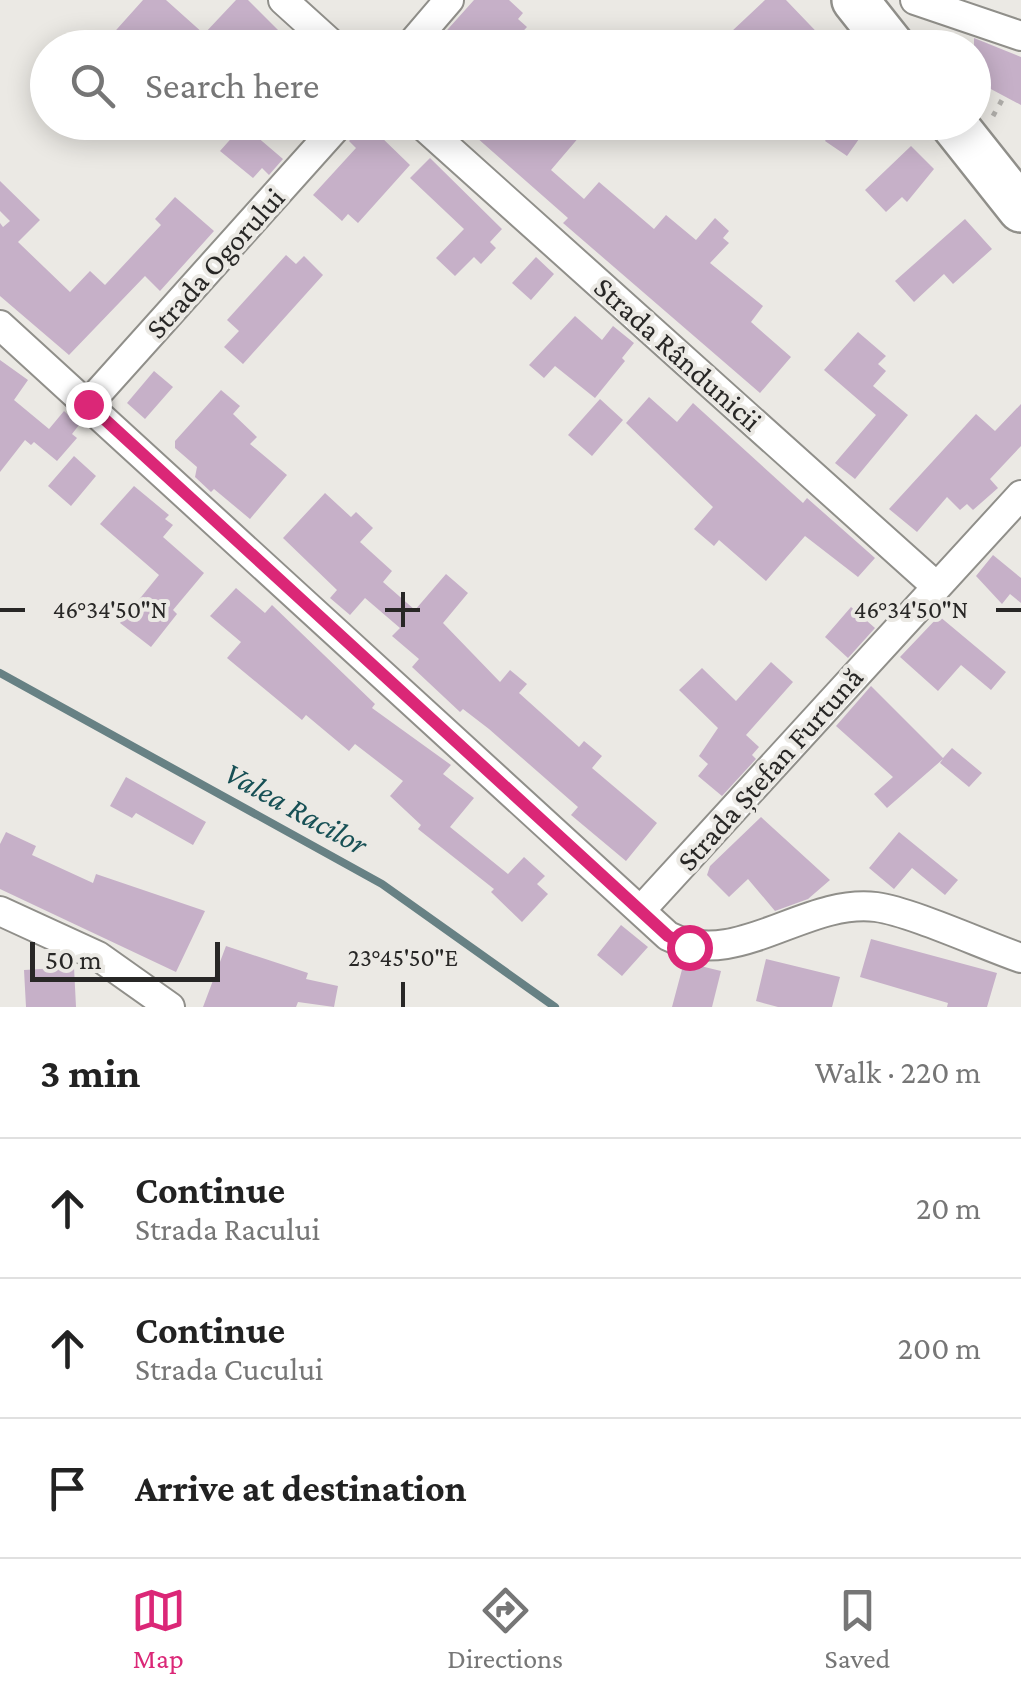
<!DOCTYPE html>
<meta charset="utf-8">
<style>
:root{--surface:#fff;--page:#f2f2f2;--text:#222;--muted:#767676;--line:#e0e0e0;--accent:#db2777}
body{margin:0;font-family:"Crimson Pro",serif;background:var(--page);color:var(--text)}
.scale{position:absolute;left:30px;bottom:25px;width:190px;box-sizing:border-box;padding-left:10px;border:5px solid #282726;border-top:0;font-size:28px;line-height:35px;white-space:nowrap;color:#282726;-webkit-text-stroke:8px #ebe9e4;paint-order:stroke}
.stop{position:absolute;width:30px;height:30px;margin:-22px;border:8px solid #db2777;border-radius:50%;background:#fff}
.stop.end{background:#db2777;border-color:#fff;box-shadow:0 2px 10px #0008}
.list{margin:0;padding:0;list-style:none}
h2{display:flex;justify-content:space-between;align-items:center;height:130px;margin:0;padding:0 40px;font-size:42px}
h2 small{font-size:32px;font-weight:400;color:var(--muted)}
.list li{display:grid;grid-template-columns:65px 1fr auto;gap:30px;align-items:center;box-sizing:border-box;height:140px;padding:0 40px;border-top:2px solid var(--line)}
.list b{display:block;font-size:38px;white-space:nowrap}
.list p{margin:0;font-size:32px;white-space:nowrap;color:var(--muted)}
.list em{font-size:32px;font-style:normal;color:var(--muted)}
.icon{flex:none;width:55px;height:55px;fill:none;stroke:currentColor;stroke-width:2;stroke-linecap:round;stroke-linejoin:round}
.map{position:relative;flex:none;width:1021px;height:1007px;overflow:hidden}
.search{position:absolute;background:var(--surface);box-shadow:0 5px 25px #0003;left:30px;right:30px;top:30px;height:110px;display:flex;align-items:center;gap:25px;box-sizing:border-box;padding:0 35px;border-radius:55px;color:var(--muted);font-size:38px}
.sheet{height:550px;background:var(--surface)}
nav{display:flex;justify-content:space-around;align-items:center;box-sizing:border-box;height:140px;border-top:2px solid var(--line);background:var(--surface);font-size:28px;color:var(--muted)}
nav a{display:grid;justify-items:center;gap:5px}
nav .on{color:var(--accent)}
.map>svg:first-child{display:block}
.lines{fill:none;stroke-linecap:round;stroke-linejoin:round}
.stream{stroke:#678184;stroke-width:8}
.building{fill:#c6b0c8}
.minor-casing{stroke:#908f8a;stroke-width:32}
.primary-casing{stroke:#908f8a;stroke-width:50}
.path{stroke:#b0aeaa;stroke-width:5;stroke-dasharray:5 8;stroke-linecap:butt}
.minor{stroke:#fff;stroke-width:28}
.primary{stroke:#fff;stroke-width:45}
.route{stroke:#db2777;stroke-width:12}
.ticks{fill:none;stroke:#282726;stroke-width:4}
.labels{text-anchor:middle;stroke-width:8;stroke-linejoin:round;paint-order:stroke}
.street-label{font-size:30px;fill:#282726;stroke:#ebe9e4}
.water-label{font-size:32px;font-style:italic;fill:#175055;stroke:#ebe9e4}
.ticks-label{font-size:25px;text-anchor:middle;fill:#282726;stroke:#ebe9e4;stroke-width:8;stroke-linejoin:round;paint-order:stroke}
</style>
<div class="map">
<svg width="1021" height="1007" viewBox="0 0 1021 1007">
<rect width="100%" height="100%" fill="#ebe9e4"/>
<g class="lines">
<!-- stream -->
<path class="stream" d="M 0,673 L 382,884 L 555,1007"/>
</g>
<!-- building -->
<path class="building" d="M 143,0 L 166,0 L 204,34 L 236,0 L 248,0 L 296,48 L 100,48 Z
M 474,0 L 509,0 L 523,13 L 518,19 L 527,27 L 510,45 L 495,30 L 480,48 L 431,48 Z
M 765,0 L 786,0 L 832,48 L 714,48 Z
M 974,38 L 1021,57 L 1021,105 L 974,80 L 983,62 L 974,57 Z
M 459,122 L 542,122 L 555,133 L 564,123 L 580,136 L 551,170 L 584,199 L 599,182 L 654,229 L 666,215 L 696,240 L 715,218 L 729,231 L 723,238 L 729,243 L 710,263 L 763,306 L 751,322 L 791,357 L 760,393 L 563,223 L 568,218 Z
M 838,122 L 871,122 L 847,156 L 825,141 Z
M 243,125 L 283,159 L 269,175 L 262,168 L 253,178 L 220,151 Z
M 362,127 L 376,139 L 379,135 L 410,165 L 358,223 L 348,214 L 342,221 L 313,195 L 356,148 L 349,141 Z
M 911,146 L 934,169 L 907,202 L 902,197 L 886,212 L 865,190 Z
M 430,158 L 502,229 L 490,242 L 496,248 L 481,264 L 474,257 L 455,276 L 436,258 L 464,229 L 410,178 Z
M 0,181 L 40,220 L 18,242 L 70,292 L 90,271 L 105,285 L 161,225 L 155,219 L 175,197 L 214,231 L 160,291 L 145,276 L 69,355 L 0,296 L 0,223 L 3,227 L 10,221 L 0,211 Z
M 965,219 L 992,249 L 953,284 L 944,274 L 914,302 L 895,281 Z
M 286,255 L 296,264 L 304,256 L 323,275 L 243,364 L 224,347 L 239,331 L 227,320 Z
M 536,257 L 554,274 L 531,300 L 512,283 Z
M 575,316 L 602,340 L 613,326 L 634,343 L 622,358 L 625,361 L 595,398 L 555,366 L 544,378 L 529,365 Z
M 858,332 L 886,356 L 878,364 L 886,371 L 873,386 L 908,415 L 855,479 L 835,463 L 876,415 L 824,370 Z
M 0,360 L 28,380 L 14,400 L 49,429 L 64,411 L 79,425 L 72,434 L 77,438 L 57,461 L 34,442 L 31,445 L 25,440 L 0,472 Z
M 154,371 L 173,387 L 145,419 L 127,403 Z
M 221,390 L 240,406 L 233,414 L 257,437 L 250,444 L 287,475 L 250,519 L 214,489 L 211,492 L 195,477 L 197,467 L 175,448 L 175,441 Z
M 649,397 L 677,422 L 693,403 L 803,503 L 807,498 L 875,558 L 858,577 L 805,536 L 766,581 L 719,540 L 714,546 L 694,529 L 713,507 L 626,423 Z
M 600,399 L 623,420 L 592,456 L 568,435 Z
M 1021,404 L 1021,446 L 990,479 L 998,488 L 973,510 L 967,504 L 960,510 L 947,497 L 917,532 L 889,509 L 976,414 L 995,431 Z
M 74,456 L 96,476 L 71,506 L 48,486 Z
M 134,486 L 169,515 L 165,519 L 173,525 L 163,537 L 204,573 L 173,610 L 177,614 L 151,647 L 120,623 L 159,575 L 100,524 Z
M 325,493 L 351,517 L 356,512 L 373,528 L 360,542 L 392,571 L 383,582 L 415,610 L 446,574 L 468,593 L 443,623 L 500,682 L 510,670 L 527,684 L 519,693 L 579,747 L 584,741 L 602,756 L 592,768 L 657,823 L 626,861 L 571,815 L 578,807 L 489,729 L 463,709 L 460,712 L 412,667 L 419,659 L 392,636 L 400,628 L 365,598 L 350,615 L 330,598 L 337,590 L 283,538 Z
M 993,555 L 1021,578 L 1021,603 L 1010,594 L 1002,604 L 976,576 Z
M 236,588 L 265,613 L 272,605 L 375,704 L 372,708 L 451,765 L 443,774 L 474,798 L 450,827 L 508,874 L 524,857 L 545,876 L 537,884 L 548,894 L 522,922 L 491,892 L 494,889 L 418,829 L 421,825 L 390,796 L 403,781 L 355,744 L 349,751 L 306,715 L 302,720 L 227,658 L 241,642 L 210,616 Z
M 851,607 L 875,628 L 848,658 L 825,637 Z
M 939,616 L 1006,672 L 991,690 L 961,665 L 938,691 L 900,657 Z
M 771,662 L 793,682 L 746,735 L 759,747 L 752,755 L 756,759 L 722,796 L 698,776 L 708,764 L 699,756 L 718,728 L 679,690 L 702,668 L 736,701 Z
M 871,686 L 943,758 L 952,748 L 982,773 L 969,787 L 940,763 L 943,759 L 887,808 L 874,794 L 893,777 L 836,726 Z
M 126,777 L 206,822 L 193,845 L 136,813 L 132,818 L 110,806 Z
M 761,817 L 830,880 L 808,899 L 775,911 L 748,879 L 729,897 L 707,875 L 710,866 Z
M 6,832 L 36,846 L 32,855 L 93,883 L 96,874 L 205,911 L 176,972 L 0,889 L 0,844 Z
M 899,832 L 958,880 L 945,895 L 912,868 L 894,889 L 869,868 Z
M 621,925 L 648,947 L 622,976 L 597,955 Z
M 871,939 L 997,973 L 987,1007 L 947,1007 L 948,1003 L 860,977 Z
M 226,946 L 308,973 L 306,979 L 338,986 L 334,1007 L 298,1002 L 296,1007 L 203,1007 Z
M 766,959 L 840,977 L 832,1007 L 778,1007 L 756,1001 Z
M 684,962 L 721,971 L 712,1007 L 672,1007 Z
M 74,967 L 76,1007 L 26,1007 L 24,970 Z"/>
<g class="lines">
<!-- minor casing -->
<g class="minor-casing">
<path id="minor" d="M 283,0 L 336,48
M 915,0 L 1021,36
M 408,48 L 449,0
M 419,122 L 936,586
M 0,325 L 668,936 C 736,971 805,898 876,907 C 912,912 983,945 1021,958
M 88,404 L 341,122
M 641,910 L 1021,495
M 0,911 L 98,956 L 170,1007"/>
</g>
<!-- primary casing -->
<g class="primary-casing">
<path id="primary" d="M 855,0 L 893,48
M 952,122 L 1021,209"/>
</g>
<!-- path -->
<path class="path" d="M 993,116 L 1002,100"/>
<!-- minor -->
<use href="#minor" class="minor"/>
<!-- primary -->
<use href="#primary" class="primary"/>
</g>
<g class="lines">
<!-- route -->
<path class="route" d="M 88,404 L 668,936 L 689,947"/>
</g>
<!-- ticks -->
<path class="ticks" d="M 403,592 L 403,627M 0,610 L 25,610M 385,610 L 420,610M 996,610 L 1021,610M 403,982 L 403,1007"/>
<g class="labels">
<!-- street labels -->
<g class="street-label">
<text transform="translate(215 263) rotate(-48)" y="10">Strada Ogorului</text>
<text transform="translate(678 354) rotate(42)" y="10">Strada Rândunicii</text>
<text transform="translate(770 769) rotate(-48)" y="10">Strada Ștefan Furtună</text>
</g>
<!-- water labels -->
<g class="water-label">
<text transform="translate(296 808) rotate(29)" y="11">Valea Racilor</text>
</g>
</g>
<g class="ticks-label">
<text x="110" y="618">46°34'50"N</text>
<text x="911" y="618">46°34'50"N</text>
<text x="403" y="966">23°45'50"E</text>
</g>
</svg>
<div class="scale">50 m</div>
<div class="stop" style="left:689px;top:947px"></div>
<div class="stop end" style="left:88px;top:404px"></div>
<div class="search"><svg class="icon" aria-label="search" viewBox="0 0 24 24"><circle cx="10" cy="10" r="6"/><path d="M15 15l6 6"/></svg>Search here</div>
</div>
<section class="sheet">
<h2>3 min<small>Walk · 220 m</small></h2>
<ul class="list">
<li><svg class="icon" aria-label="ahead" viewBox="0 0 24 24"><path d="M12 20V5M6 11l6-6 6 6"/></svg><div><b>Continue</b><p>Strada Racului</p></div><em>20 m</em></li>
<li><svg class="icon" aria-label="ahead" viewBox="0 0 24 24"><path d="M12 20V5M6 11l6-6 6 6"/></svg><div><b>Continue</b><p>Strada Cucului</p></div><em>200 m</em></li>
<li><svg class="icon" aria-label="arrive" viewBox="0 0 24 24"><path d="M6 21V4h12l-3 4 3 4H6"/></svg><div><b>Arrive at destination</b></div></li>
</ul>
</section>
<nav>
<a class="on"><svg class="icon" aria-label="map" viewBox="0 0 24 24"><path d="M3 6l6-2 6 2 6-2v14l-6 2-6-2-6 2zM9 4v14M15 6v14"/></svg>Map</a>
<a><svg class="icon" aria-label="directions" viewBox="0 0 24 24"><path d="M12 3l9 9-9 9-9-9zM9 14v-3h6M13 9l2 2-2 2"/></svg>Directions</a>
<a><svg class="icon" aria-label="saved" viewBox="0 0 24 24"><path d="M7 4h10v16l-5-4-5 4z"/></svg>Saved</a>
</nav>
